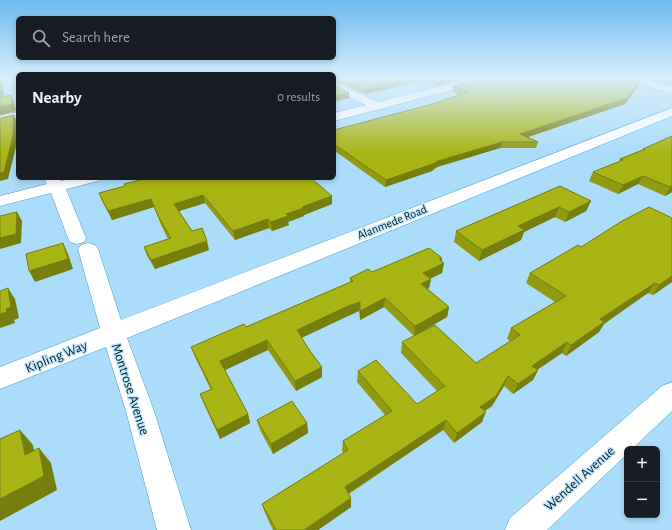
<!DOCTYPE html>
<meta charset="utf-8">
<style>
:root{--surface:#171b24;--page:#20242c;--text:#f1f3f6;--muted:#9ea1a6;--line:#363941}
body{margin:0;font-family:"Alegreya Sans",sans-serif;background:var(--page);color:var(--text)}
.controls{position:absolute;right:12px;bottom:12px;display:grid;overflow:hidden;border-radius:6px;box-shadow:0 2px 6px #0003}
.controls button{width:36px;height:36px;display:grid;place-items:center;padding:0;border:0;border-bottom:1px solid var(--line);background:var(--surface);color:var(--text);font:20px sans-serif}
.list{margin:0;padding:0;list-style:none}
h2{display:flex;justify-content:space-between;align-items:center;height:52px;margin:0;padding:0 16px;font-size:17px}
h2 small{font-size:13px;font-weight:400;color:var(--muted)}
.icon{flex:none;width:22px;height:22px;fill:none;stroke:currentColor;stroke-width:2;stroke-linecap:round;stroke-linejoin:round}
.map{position:relative;flex:none;width:672px;height:530px;overflow:hidden}
.search{position:absolute;background:var(--surface);box-shadow:0 2px 6px #0003;left:16px;top:16px;width:320px;height:44px;display:flex;align-items:center;gap:10px;box-sizing:border-box;padding:0 14px;border-radius:6px;color:var(--muted);font-size:15px}
.panel{position:absolute;background:var(--surface);box-shadow:0 2px 6px #0003;left:16px;top:72px;width:320px;height:108px;border-radius:6px}
.map>svg:first-child{display:block}
.lines{fill:none;stroke-linecap:round;stroke-linejoin:round}
.street-casing{stroke:#469ecd;stroke-width:1}
.street{fill:#fff;fill-rule:evenodd}
.wall{fill:#909b11}
.shaded-wall{fill:#767e0e}
.building{fill:#a8b414;stroke:#767e0e}
.labels{text-anchor:middle;stroke-width:3;stroke-linejoin:round;paint-order:stroke}
.street-label{font-size:12px;fill:#031f2d;stroke:#c7e7fb}
.near-street-label{font-size:14px;fill:#031f2d;stroke:#c7e7fb}
</style>
<div class="map">
<svg width="672" height="530" viewBox="0 0 672 530">
<rect width="100%" height="100%" fill="#abdcf9"/>
<g class="lines">
<!-- street casing -->
<g class="street-casing">
<path id="street" d="M 473,78 L 492,78 L 491,80 L 334,121 L 334,113 L 366,105 L 334,89 L 334,82 L 378,102 Z
M 625,78 L 643,78 L 672,87 L 672,93 L 626,80 Z
M 672,108 L 672,116 L 127,338 L 154,411 L 191,530 L 157,530 L 126,411 L 106,347 L 0,389 L 0,367 L 100,328 L 78,249 L 81,245 L 88,243 L 95,245 L 98,249 L 121,320 Z
M 18,112 L 18,120 L 0,124 L 0,116 Z
M 44,178 L 60,178 L 61,181 L 74,178 L 101,178 L 98,181 L 66,189 L 86,238 L 84,242 L 77,244 L 70,242 L 68,238 L 51,193 L 0,206 L 0,196 L 47,184 Z
M 672,382 L 672,411 L 632,449 L 627,449 L 627,454 L 547,530 L 505,530 L 510,518 L 662,386 Z"/>
</g>
<!-- street -->
<use href="#street" class="street"/>
</g>
<!-- wall -->
<path class="wall" d="M 334,78 L 465,78 L 437,86 L 425,81 L 365,94 L 334,81 Z
M 650,78 L 672,78 L 672,84 Z
M 639,85 L 625,104 L 528,137 L 538,142 L 536,148 L 500,148 L 437,167 L 432,171 L 385,187 L 335,151 L 334,151 L 334,130 L 429,105 L 460,95 L 452,92 L 453,86 Z
M 672,136 L 672,192 L 665,196 L 638,184 L 618,194 L 589,181 L 593,172 L 619,162 L 620,159 L 643,150 L 643,149 Z
M 124,184 L 332,196 L 332,204 L 304,215 L 304,216 L 288,222 L 289,225 L 272,231 L 269,228 L 235,240 L 205,203 L 179,211 L 192,231 L 209,250 L 155,269 L 147,256 L 144,247 L 168,239 L 161,225 L 154,207 L 112,220 L 102,201 L 99,193 L 125,186 Z
M 560,186 L 591,201 L 586,211 L 565,222 L 555,217 L 524,232 L 521,240 L 479,261 L 454,242 L 456,231 Z
M 672,218 L 672,282 L 653,295 L 648,293 L 621,311 L 604,324 L 599,332 L 566,356 L 562,353 L 537,370 L 538,370 L 533,380 L 513,394 L 504,386 L 492,406 L 485,411 L 482,422 L 454,443 L 443,430 L 349,494 L 351,507 L 318,530 L 273,530 L 265,513 L 262,504 L 344,453 L 342,451 L 343,441 L 385,415 L 357,382 L 358,371 L 417,404 L 437,391 L 401,353 L 402,342 L 476,363 L 510,341 L 507,339 L 511,328 L 555,302 L 526,283 L 530,273 L 581,247 Z
M 442,258 L 442,261 L 444,263 L 442,273 L 431,278 L 431,279 L 429,288 L 428,289 L 449,307 L 447,317 L 414,336 L 384,307 L 360,320 L 359,311 L 348,316 L 301,338 L 310,351 L 322,367 L 322,377 L 296,391 L 268,350 L 225,370 L 248,414 L 250,423 L 220,439 L 204,404 L 200,394 L 211,390 L 195,357 L 191,347 L 246,327 L 350,282 L 350,278 L 372,272 Z
M 257,420 L 307,423 L 308,433 L 273,454 L 260,430 Z"/>
<!-- shaded-wall -->
<path class="shaded-wall" d="M 0,78 L 3,78 L 4,103 L 1,97 Z
M 413,78 L 425,78 L 425,81 L 365,94 L 365,89 Z
M 446,78 L 465,78 L 437,86 L 437,80 Z
M 641,80 L 639,85 L 625,104 L 519,140 L 520,134 Z
M 349,93 L 349,98 L 334,102 L 334,96 Z
M 11,95 L 14,102 L 16,111 L 0,115 L 0,107 Z
M 14,115 L 17,122 L 17,143 L 8,179 L 0,181 L 0,173 Z
M 502,142 L 500,148 L 437,167 L 432,171 L 385,187 L 386,180 L 438,161 Z
M 643,176 L 638,184 L 618,194 L 623,185 Z
M 672,186 L 672,192 L 665,196 L 670,187 Z
M 203,195 L 205,203 L 176,212 L 174,204 Z
M 332,196 L 332,204 L 304,215 L 304,216 L 288,222 L 289,225 L 272,231 L 271,222 L 286,214 L 302,207 Z
M 151,199 L 154,207 L 112,220 L 108,211 Z
M 591,201 L 586,211 L 565,222 L 569,212 Z
M 559,207 L 555,217 L 524,232 L 521,240 L 479,261 L 482,250 L 518,226 Z
M 17,212 L 22,221 L 21,243 L 0,249 L 0,238 Z
M 268,219 L 269,228 L 235,240 L 233,231 Z
M 207,241 L 209,250 L 155,269 L 151,260 Z
M 63,243 L 68,254 L 73,269 L 35,282 L 29,271 Z
M 442,258 L 441,265 L 444,263 L 442,273 L 421,283 L 423,273 L 439,259 Z
M 672,276 L 672,282 L 653,295 L 659,285 Z
M 431,279 L 429,288 L 419,293 L 421,284 Z
M 655,283 L 648,293 L 604,324 L 599,332 L 566,356 L 571,345 L 600,319 Z
M 8,288 L 15,299 L 19,318 L 14,320 L 15,323 L 0,328 L 0,314 L 6,309 Z
M 385,298 L 384,307 L 360,320 L 360,311 Z
M 360,302 L 359,311 L 348,316 L 297,340 L 297,330 L 348,306 Z
M 449,307 L 447,317 L 414,336 L 415,326 Z
M 267,340 L 268,350 L 223,371 L 220,361 Z
M 567,342 L 562,353 L 528,376 L 532,366 Z
M 322,367 L 322,377 L 296,391 L 295,381 Z
M 538,370 L 533,380 L 513,394 L 518,384 Z
M 508,376 L 504,386 L 492,406 L 476,417 L 480,407 Z
M 486,412 L 482,422 L 454,443 L 457,433 Z
M 248,414 L 250,423 L 220,439 L 217,430 Z
M 446,420 L 443,430 L 344,496 L 345,487 Z
M 307,423 L 308,433 L 273,454 L 271,444 Z
M 20,430 L 33,445 L 38,470 L 25,455 Z
M 39,448 L 51,463 L 57,490 L 0,521 L 0,499 Z
M 351,498 L 351,507 L 318,530 L 304,530 Z"/>
<!-- building -->
<path class="building" d="M 0,78 L 1,97 L 11,95 L 13,104 L 0,107 Z
M 341,78 L 413,78 L 365,89 Z
M 432,78 L 446,78 L 437,80 Z
M 484,78 L 635,78 L 641,80 L 627,98 L 520,134 L 538,142 L 502,142 L 438,161 L 433,164 L 386,180 L 335,145 L 334,145 L 334,130 L 429,105 L 468,92 L 453,86 Z
M 334,85 L 349,93 L 334,96 Z
M 14,115 L 13,136 L 4,172 L 0,173 L 0,118 Z
M 672,136 L 672,186 L 670,187 L 643,176 L 623,185 L 593,172 L 623,160 L 620,159 L 645,149 L 643,149 Z
M 148,178 L 311,178 L 332,196 L 302,207 L 304,208 L 286,214 L 288,216 L 271,222 L 268,219 L 233,231 L 203,195 L 174,204 L 192,231 L 202,228 L 207,241 L 151,260 L 144,247 L 171,238 L 158,216 L 151,199 L 108,211 L 99,193 L 125,186 L 124,184 Z
M 560,186 L 591,201 L 569,212 L 559,207 L 518,226 L 524,230 L 482,250 L 456,231 Z
M 649,207 L 672,218 L 672,276 L 659,285 L 655,283 L 600,319 L 604,322 L 571,345 L 567,342 L 532,366 L 538,370 L 518,384 L 508,376 L 496,396 L 480,407 L 486,412 L 457,433 L 446,420 L 345,487 L 351,498 L 304,530 L 276,530 L 262,504 L 348,450 L 343,441 L 392,411 L 358,371 L 376,360 L 417,404 L 445,386 L 402,342 L 435,325 L 476,363 L 520,335 L 511,328 L 566,296 L 530,273 L 578,245 L 581,247 L 622,221 Z
M 17,212 L 16,234 L 0,238 L 0,216 Z
M 63,243 L 68,259 L 29,271 L 26,254 Z
M 429,248 L 442,258 L 439,259 L 444,263 L 423,273 L 431,279 L 421,284 L 449,307 L 415,326 L 385,298 L 360,311 L 360,302 L 348,306 L 297,330 L 310,351 L 322,367 L 295,381 L 267,340 L 220,361 L 248,414 L 217,430 L 200,394 L 212,389 L 191,347 L 244,324 L 246,327 L 353,281 L 350,278 L 368,269 L 372,272 Z
M 8,288 L 11,307 L 6,309 L 7,312 L 0,314 L 0,291 Z
M 292,401 L 307,423 L 271,444 L 257,420 Z
M 20,430 L 25,455 L 39,448 L 44,476 L 0,499 L 0,439 Z"/>
<!-- sky -->
<linearGradient id="sky" x2="0" y2="1"><stop stop-color="#6cbaf0"/><stop offset="0.51" stop-color="#d9effc"/><stop offset="1" stop-color="#d9effc" stop-opacity="0"/></linearGradient>
<rect width="672" height="153" fill="url(#sky)"/>
<g class="labels">
<!-- street labels -->
<g class="street-label">
<text transform="translate(392 222) rotate(-22)" y="4">Alanmede Road</text>
</g>
<!-- near-street labels -->
<g class="near-street-label">
<text transform="translate(56 356) rotate(-22)" y="5">Kipling Way</text>
<text transform="translate(131 389) rotate(72)" y="5">Montrose Avenue</text>
<text transform="translate(579 478) rotate(-42)" y="5">Wendell Avenue</text>
</g>
</g>
</svg>
<div class="controls">
<button>+</button>
<button>−</button>
</div>
<div class="search"><svg class="icon" aria-label="search" viewBox="0 0 24 24"><circle cx="10" cy="10" r="6"/><path d="M15 15l6 6"/></svg>Search here</div>
<section class="panel">
<h2>Nearby<small>0 results</small></h2>
<ul class="list">
</ul>
</section>
</div>
